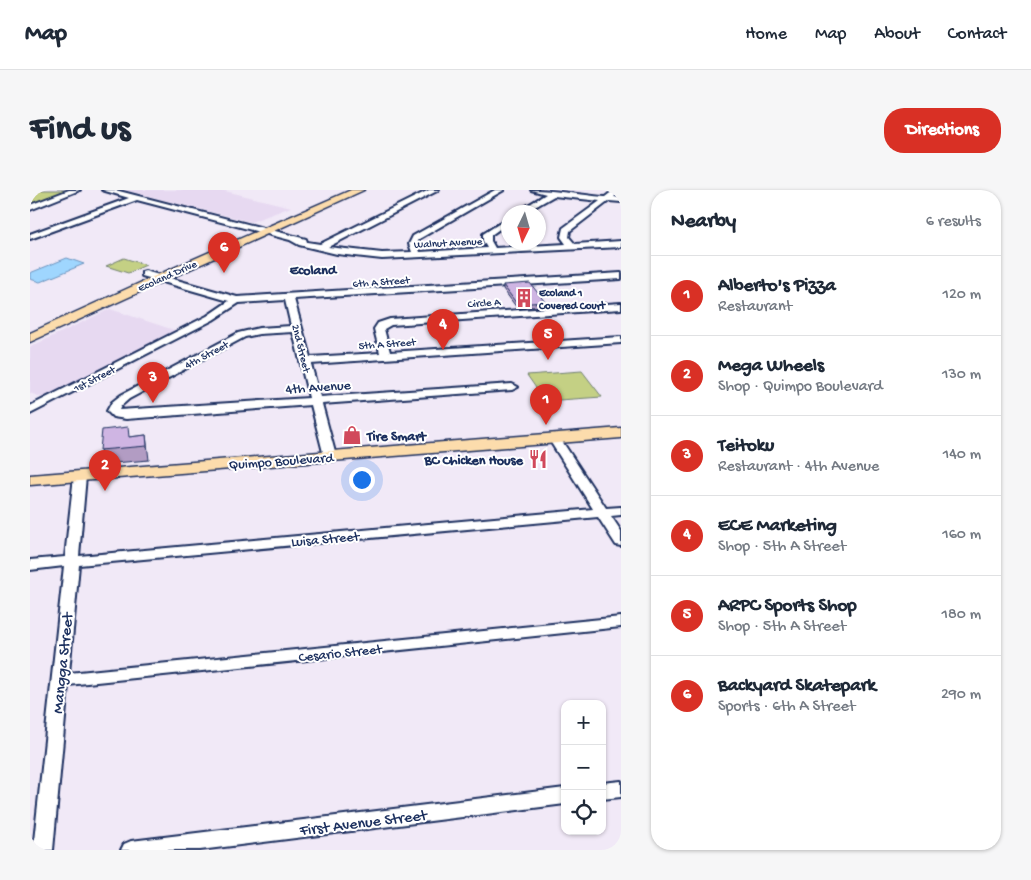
<!DOCTYPE html>
<meta charset="utf-8">
<style>
:root{--surface:#fff;--page:#f6f6f7;--text:#1f2937;--muted:#747a83;--line:#e0e1e3;--accent:#d93025}
body{margin:0;font-family:"Gochi Hand",sans-serif;background:var(--page);color:var(--text)}
.controls{position:absolute;right:15px;bottom:15px;display:grid;overflow:hidden;border-radius:10px;box-shadow:0 1px 4px #0004}
.controls button{width:45px;height:45px;display:grid;place-items:center;padding:0;border:0;border-bottom:1px solid var(--line);background:var(--surface);color:var(--text);font:25px sans-serif}
.compass{position:absolute;left:471px;top:15px;width:45px;height:45px;border-radius:50%;background:var(--surface);box-shadow:0 1px 4px #0004;rotate:185deg}
.you{position:absolute;left:331px;top:289px;width:18px;height:18px;margin:-12px;border:4px solid #fff;border-radius:50%;background:#1a73e8;box-shadow:0 0 0 8px #1a73e833}
.badge{display:grid;place-items:center;width:32px;height:32px;border-radius:50%;background:var(--accent);color:#fff;font-size:16px;font-weight:700}
.pin{position:absolute;translate:-50% -41px;filter:drop-shadow(0 1px 2px #0008)}
.pin::after{content:'';position:absolute;top:26px;width:18px;height:15px;background:inherit;clip-path:polygon(0 0,100% 0,50% 100%)}
.list{margin:0;padding:0;list-style:none}
h2{display:flex;justify-content:space-between;align-items:center;height:65px;margin:0;padding:0 20px;font-size:21px}
h2 small{font-size:16px;font-weight:400;color:var(--muted)}
.list li{display:grid;grid-template-columns:32px 1fr auto;gap:15px;align-items:center;box-sizing:border-box;height:80px;padding:0 20px;border-top:1px solid var(--line)}
.list b{display:block;font-size:19px;white-space:nowrap}
.list p{margin:0;font-size:16px;white-space:nowrap;color:var(--muted)}
.list em{font-size:16px;font-style:normal;color:var(--muted)}
.icon{flex:none;width:28px;height:28px;fill:none;stroke:currentColor;stroke-width:2;stroke-linecap:round;stroke-linejoin:round}
.map{position:relative;flex:none;width:591px;height:660px;overflow:hidden;border-radius:20px}
header{display:flex;align-items:center;gap:30px;box-sizing:border-box;height:70px;padding:0 25px;background:var(--surface);border-bottom:1px solid var(--line)}
header strong{font-size:24px}
nav{display:flex;gap:28px;margin-inline-start:auto;font-size:18px}
.intro{display:flex;align-items:center;justify-content:space-between;box-sizing:border-box;height:120px;padding:0 30px}
h1{margin:0;font-size:35px}
.button{padding:12px 22px;border-radius:20px;background:var(--accent);color:#fff;font-size:18px;font-weight:700}
main{display:flex;gap:30px;padding:0 30px}
aside{flex:1;background:var(--surface);border-radius:20px;box-shadow:0 1px 4px #0004}
.map>svg:first-child{display:block}
.built{fill:#e7d9f1}
.green{fill:#c4d084;stroke:#708071}
.water{fill:#9fd6fe;stroke:#6a93be}
.lines{fill:none;stroke-linecap:round;stroke-linejoin:round}
.minor-casing{stroke:#1b2f5e;stroke-width:4}
.major-casing{stroke:#1b2f5e;stroke-width:3}
.minor{fill:#fff;fill-rule:evenodd}
.major{fill:#fcdcac;fill-rule:evenodd}
.wall{fill:#b29cc3;stroke:#1b2f5e}
.building{fill:#cfb5e3;stroke:#1b2f5e}
.labels{text-anchor:middle;stroke-width:4;stroke-linejoin:round;paint-order:stroke}
.far-street-label{font-size:11px;fill:#1b2f5e;stroke:#fff}
.far-poi-label{font-size:11px;font-weight:bold;fill:#1b2f5e;stroke:#fff;text-anchor:start}
.far-quarter-label{font-size:14px;font-weight:bold;fill:#1b2f5e;stroke:#fff}
.street-label{font-size:14px;fill:#1b2f5e;stroke:#fff}
.poi-label{font-size:14px;font-weight:bold;fill:#1b2f5e;stroke:#fff;text-anchor:start}
.near-street-label{font-size:16px;fill:#1b2f5e;stroke:#fff}
</style>
<header>
<strong>Map</strong>
<nav><a>Home</a><a>Map</a><a>About</a><a>Contact</a></nav>
</header>
<div class="intro"><h1>Find us</h1><a class="button">Directions</a></div>
<main>
<div class="map">
<svg width="591" height="660" viewBox="0 0 591 660">
<rect width="100%" height="100%" fill="#f1e9f7"/>
<filter id="ink" filterUnits="userSpaceOnUse"><feTurbulence type="fractalNoise" baseFrequency=".02" numOctaves="2"/><feDisplacementMap in="SourceGraphic" scale="10" xChannelSelector="R" yChannelSelector="G"/><feConvolveMatrix kernelMatrix="1 2 1 2 8 2 1 2 1" color-interpolation-filters="sRGB"/></filter>
<g filter="url(#ink)">
<!-- built -->
<path class="built" d="M 94,0 L 191,0 L 261,17 L 221,32 Z
M 80,119 L 147,141 L 16,209 L 0,203 L 0,157 Z"/>
<!-- green -->
<path class="green" d="M 0,0 L 41,0 L 0,16 Z
M 94,68 L 116,75 L 98,83 L 76,76 Z
M 552,181 L 572,207 L 515,211 L 497,185 Z"/>
<!-- water -->
<path class="water" d="M 37,68 L 54,74 L 10,92 L 0,89 L 0,83 Z"/>
<g class="lines">
<!-- minor casing -->
<g class="minor-casing">
<path id="minor" d="M 39,0 L 50,0 L 0,20 L 0,15 Z
M 72,0 L 85,0 L 276,49 L 277,52 L 290,54 L 399,0 L 409,0 L 298,57 L 352,63 L 382,62 L 379,54 L 383,46 L 465,0 L 474,0 L 389,49 L 387,54 L 390,62 L 457,58 L 453,51 L 453,44 L 478,28 L 478,33 L 461,45 L 461,51 L 465,58 L 536,54 L 531,47 L 533,38 L 570,11 L 524,6 L 496,22 L 487,22 L 516,4 L 501,0 C 526,0 550,5 575,7 L 584,0 L 591,0 L 584,7 L 591,8 L 591,12 L 579,11 L 540,41 L 539,47 L 545,54 L 591,51 L 591,57 L 352,69 L 307,64 L 269,55 L 260,50 L 107,10 L 0,49 L 0,44 L 99,8 Z
M 115,81 L 207,107 L 591,83 L 591,89 L 264,109 L 280,167 L 350,163 L 344,139 L 348,133 L 360,129 L 591,113 L 591,119 L 361,135 L 354,139 L 360,162 L 591,147 L 591,153 L 281,174 L 290,207 L 482,194 L 488,197 L 482,200 L 292,214 L 306,266 L 300,270 L 294,266 L 281,215 L 96,229 L 83,227 L 77,221 L 82,212 L 91,205 L 208,143 L 229,138 L 261,136 L 255,110 L 209,113 L 183,130 L 0,224 L 0,216 L 177,126 L 199,111 L 112,86 L 112,82 ZM 263,142 L 279,208 L 89,220 L 91,216 L 99,209 L 215,147 L 229,144 Z
M 524,244 L 528,245 L 576,318 L 591,317 L 591,325 L 581,326 L 591,341 L 591,356 L 586,355 L 568,327 L 49,375 L 39,483 L 591,427 L 591,437 L 38,495 L 23,660 L 3,660 L 34,376 L 0,380 L 0,370 L 35,367 L 44,286 L 45,283 L 50,282 L 56,286 L 49,366 L 563,319 L 518,248 Z
M 591,591 L 591,607 L 572,609 L 572,593 Z
M 535,598 L 535,614 L 170,660 L 91,660 L 94,654 L 101,651 Z"/>
</g>
<!-- major casing -->
<g class="major-casing">
<path id="major" d="M 321,0 L 334,0 L 0,152 L 0,143 L 125,86 Z
M 591,238 L 591,248 L 0,295 L 0,285 Z"/>
</g>
<!-- minor -->
<use href="#minor" class="minor"/>
<!-- major -->
<use href="#major" class="major"/>
</g>
<!-- wall -->
<path class="wall" d="M 473,95 L 515,112 L 514,116 L 487,118 L 473,99 Z
M 116,245 L 119,270 L 72,274 L 70,260 L 100,247 Z"/>
<!-- building -->
<path class="building" d="M 500,93 L 515,112 L 487,114 L 473,95 Z
M 98,237 L 99,247 L 116,245 L 117,256 L 70,260 L 72,240 Z"/>
</g>
<!-- icons -->
<defs>
<g id="building-bare" transform="scale(1.5)"><path d="M-4-6H4V6H1V3H-1V6H-4ZM-2.5-4.3h1.7v1.8h-1.7ZM.8-4.3h1.7v1.8H.8ZM-2.5-1h1.7V.8h-1.7ZM.8-1h1.7V.8H.8Z" fill="#d1495b" stroke="#fff" stroke-width="2.5" paint-order="stroke"/></g>
<g id="shop-bare" transform="scale(1.5)"><path d="M-5-2.5h2.3a2.7 3.5 0 0 1 5.4 0H5L5.5 6h-11ZM-1.5-2.5h3a1.5 2.3 0 0 0-3 0Z" fill="#d1495b" stroke="#fff" stroke-width="2.5" paint-order="stroke"/></g>
<g id="restaurant-bare" transform="scale(1.5)"><path d="M-5-6h1v4h1v-4h1v4h1v-4h1v5L-1.5 .5V6h-2V.5L-5-1ZM5-6V6H3V1.5H1.5Q1.5-4 5-6Z" fill="#d1495b" stroke="#fff" stroke-width="2.5" paint-order="stroke"/></g>
</defs>
<g fill-rule="evenodd">
<use href="#building-bare" x="494" y="108"/>
<use href="#shop-bare" x="322" y="245"/>
<use href="#restaurant-bare" x="508" y="269"/>
</g>
<g class="labels">
<!-- far-street labels -->
<g class="far-street-label">
<text transform="translate(418 52) rotate(-3)" y="4">Walnut Avenue</text>
<text transform="translate(137 85) rotate(-24)" y="4">Ecoland Drive</text>
<text transform="translate(351 91) rotate(-4)" y="4">6th A Street</text>
<text transform="translate(454 112) rotate(-4)" y="4">Circle A</text>
<text transform="translate(357 153) rotate(-4)" y="4">5th A Street</text>
<text transform="translate(272 158) rotate(76)" y="4">2nd Street</text>
<text transform="translate(176 164) rotate(-28)" y="4">4th Street</text>
<text transform="translate(64 188) rotate(-27)" y="4">1st Street</text>
</g>
<!-- far-poi labels -->
<g class="far-poi-label">
<text x="509" y="106">Ecoland 1<tspan x="509" dy="13">Covered Court</tspan></text>
</g>
<!-- far-quarter labels -->
<g class="far-quarter-label">
<text x="283" y="84">Ecoland</text>
</g>
<!-- street labels -->
<g class="street-label">
<text transform="translate(288 196) rotate(-4)" y="5">4th Avenue</text>
<text transform="translate(251 270) rotate(-4)" y="5">Quimpo Boulevard</text>
<text transform="translate(295 348) rotate(-5)" y="5">Luisa Street</text>
<text transform="translate(310 462) rotate(-6)" y="5">Cesario Street</text>
</g>
<!-- poi labels -->
<g class="poi-label">
<text x="337" y="250">Tire Smart</text>
<text x="493" y="274" text-anchor="end">BC Chicken House</text>
</g>
<!-- near-street labels -->
<g class="near-street-label">
<text transform="translate(31 473) rotate(-84)" y="6">Mangga Street</text>
<text transform="translate(333 631) rotate(-7)" y="6">First Avenue Street</text>
</g>
</g>
</svg>
<div class="controls">
<button>+</button>
<button>−</button>
<button><svg class="icon" aria-label="locate" viewBox="0 0 24 24"><circle cx="12" cy="12" r="6"/><path d="M12 2v4M12 18v4M2 12h4M18 12h4"/></svg></button>
</div>
<svg class="compass" viewBox="-18 -18 36 36"><path d="M0-13l5 13h-10z" fill="#e53935"/><path d="M0 13l5-13h-10z" fill="#747a83"/></svg>
<div class="you"></div>
<div class="pin badge" style="left:516px;top:235px">1</div>
<div class="pin badge" style="left:75px;top:301px">2</div>
<div class="pin badge" style="left:123px;top:213px">3</div>
<div class="pin badge" style="left:413px;top:160px">4</div>
<div class="pin badge" style="left:518px;top:170px">5</div>
<div class="pin badge" style="left:194px;top:83px">6</div>
</div>
<aside>
<h2>Nearby<small>6 results</small></h2>
<ul class="list">
<li><span class="badge">1</span><div><b>Alberto's Pizza</b><p>Restaurant</p></div><em>120 m</em></li>
<li><span class="badge">2</span><div><b>Mega Wheels</b><p>Shop · Quimpo Boulevard</p></div><em>130 m</em></li>
<li><span class="badge">3</span><div><b>Teitoku</b><p>Restaurant · 4th Avenue</p></div><em>140 m</em></li>
<li><span class="badge">4</span><div><b>ECE Marketing</b><p>Shop · 5th A Street</p></div><em>160 m</em></li>
<li><span class="badge">5</span><div><b>ARPC Sports Shop</b><p>Shop · 5th A Street</p></div><em>180 m</em></li>
<li><span class="badge">6</span><div><b>Backyard Skatepark</b><p>Sports · 6th A Street</p></div><em>290 m</em></li>
</ul>
</aside>
</main>
